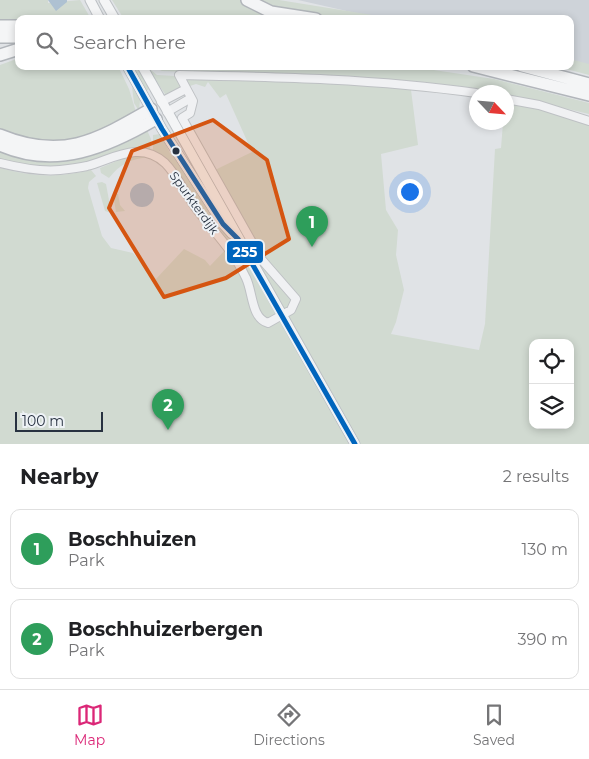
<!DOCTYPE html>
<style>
:root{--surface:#fff;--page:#f2f2f2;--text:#202124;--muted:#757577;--line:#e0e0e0;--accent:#db2777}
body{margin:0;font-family:Montserrat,sans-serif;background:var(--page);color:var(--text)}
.controls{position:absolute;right:15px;bottom:15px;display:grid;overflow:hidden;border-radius:10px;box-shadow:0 2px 8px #0003}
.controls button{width:45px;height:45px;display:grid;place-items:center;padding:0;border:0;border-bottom:1px solid var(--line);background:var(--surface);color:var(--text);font:25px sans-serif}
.compass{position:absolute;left:469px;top:85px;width:45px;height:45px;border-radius:50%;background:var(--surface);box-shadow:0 2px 8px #0003;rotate:116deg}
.scale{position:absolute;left:15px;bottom:12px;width:88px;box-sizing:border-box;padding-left:5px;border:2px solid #273140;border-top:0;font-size:14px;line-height:18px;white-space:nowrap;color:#273140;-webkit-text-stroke:4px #eef2f6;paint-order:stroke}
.you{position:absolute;left:409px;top:191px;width:18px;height:18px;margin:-12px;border:4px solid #fff;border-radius:50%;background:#1a73e8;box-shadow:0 0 0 8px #1a73e833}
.badge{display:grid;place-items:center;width:32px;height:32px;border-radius:50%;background:var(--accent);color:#fff;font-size:16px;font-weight:700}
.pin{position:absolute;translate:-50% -41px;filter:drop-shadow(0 1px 2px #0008)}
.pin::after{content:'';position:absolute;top:26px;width:18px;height:15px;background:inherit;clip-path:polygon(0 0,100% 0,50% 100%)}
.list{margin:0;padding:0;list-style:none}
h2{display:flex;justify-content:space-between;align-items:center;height:65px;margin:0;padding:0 20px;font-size:21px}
h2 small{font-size:16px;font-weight:400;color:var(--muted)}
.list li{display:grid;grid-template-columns:32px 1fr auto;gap:15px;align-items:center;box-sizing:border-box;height:80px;margin:0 10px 10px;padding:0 10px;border:1px solid var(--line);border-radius:10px}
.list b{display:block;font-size:19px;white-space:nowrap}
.list p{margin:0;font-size:16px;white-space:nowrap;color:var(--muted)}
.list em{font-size:16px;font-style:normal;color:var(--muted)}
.icon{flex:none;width:28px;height:28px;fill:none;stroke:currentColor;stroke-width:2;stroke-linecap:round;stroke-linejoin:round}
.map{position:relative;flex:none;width:589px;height:444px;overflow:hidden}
.search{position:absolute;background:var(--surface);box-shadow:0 2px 8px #0003;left:15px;right:15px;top:15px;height:55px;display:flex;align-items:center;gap:12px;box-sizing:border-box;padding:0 18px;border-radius:10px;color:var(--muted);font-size:19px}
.sheet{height:245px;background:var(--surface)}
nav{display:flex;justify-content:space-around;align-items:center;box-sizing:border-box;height:70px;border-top:1px solid var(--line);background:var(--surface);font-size:14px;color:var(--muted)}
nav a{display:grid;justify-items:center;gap:2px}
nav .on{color:var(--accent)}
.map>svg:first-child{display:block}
.built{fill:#ced3d9}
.green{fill:#d1dad1;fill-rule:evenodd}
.water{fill:#aec1d2}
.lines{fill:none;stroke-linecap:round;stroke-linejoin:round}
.minor-casing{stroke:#bec1c4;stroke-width:10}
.major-casing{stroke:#bcc0c4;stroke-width:11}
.highway-casing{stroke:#b2b6bb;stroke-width:14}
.minor{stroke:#f0f1f3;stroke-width:8}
.major{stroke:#f4f5f6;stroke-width:9}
.highway{stroke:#f4f5f6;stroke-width:11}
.bus-1-casing{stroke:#eef2f6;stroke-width:9}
.bus-1{stroke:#0065bd;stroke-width:5}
.marked{fill:#d55511;fill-opacity:0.2;stroke:#d55511;stroke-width:4;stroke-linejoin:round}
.bus-dot{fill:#273140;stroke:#eef2f6;stroke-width:2}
.labels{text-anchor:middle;stroke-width:4;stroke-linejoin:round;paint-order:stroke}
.street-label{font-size:12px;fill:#273140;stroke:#eef2f6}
.line-badge{stroke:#eef2f6;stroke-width:2}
.badge-label{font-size:14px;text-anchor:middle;font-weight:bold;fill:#fff}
</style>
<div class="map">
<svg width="589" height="444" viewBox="0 0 589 444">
<rect width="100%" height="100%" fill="#e0e3e6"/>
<!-- built -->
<path class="built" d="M 298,0 L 589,0 L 589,65 L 570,60 L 570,19 L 382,19 Z"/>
<!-- green -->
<path class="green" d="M 0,0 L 48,0 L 48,3 L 80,0 L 91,19 L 19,19 L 19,24 L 0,24 Z
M 112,0 L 242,0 L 301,19 L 124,19 Z
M 257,0 L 279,0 L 397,19 C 351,19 301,18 257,0 Z
M 19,58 L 19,66 L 118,66 L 129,89 L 136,112 L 89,137 L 44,145 L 0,130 L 0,65 Z
M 570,59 L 589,64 L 589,75 L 555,66 L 570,66 Z
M 132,66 L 137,66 L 151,88 L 146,91 Z
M 146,66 L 157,75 L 176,76 L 184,88 L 168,95 L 165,94 Z
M 150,66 L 407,66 L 494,79 L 589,103 L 589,114 L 547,104 L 589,119 L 589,444 L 0,444 L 0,168 C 34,177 56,178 91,170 L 96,176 L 89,182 L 88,188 L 102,236 L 111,248 L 133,253 L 156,279 L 184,249 L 205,260 L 210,266 L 229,246 L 181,181 L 153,151 L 153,135 L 160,134 L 170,153 L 175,158 L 233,241 L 248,226 L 215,170 L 252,152 L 226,94 L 220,98 L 208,82 L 205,87 L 196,84 L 187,87 L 184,80 L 192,72 L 162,71 ZM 410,82 L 506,92 L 507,95 L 536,102 L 534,108 L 507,103 L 506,122 L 503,123 L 501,148 L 495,149 L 485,324 L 479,350 L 391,334 L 396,322 L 404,290 L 396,255 L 398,230 L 386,210 L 381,154 L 418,145 ZM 533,343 L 570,343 L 570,425 L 533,425 Z
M 132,87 L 140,100 L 139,111 L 134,103 Z
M 147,130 L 151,139 L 150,150 C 126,146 109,157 87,163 C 58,170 28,169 0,159 L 0,151 C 51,173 101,156 147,130 Z
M 142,155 L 148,157 C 131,159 120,164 109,178 L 101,173 L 100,168 L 124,158 Z
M 102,182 L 106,184 L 111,211 L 108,212 L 105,211 L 97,183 Z
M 113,194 L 118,194 L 120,205 L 125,211 L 116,212 Z"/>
<!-- water -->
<path class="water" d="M 48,0 L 67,0 L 67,2 L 56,11 Z
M130 195a12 12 0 1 1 24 0a12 12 0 1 1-24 0Z"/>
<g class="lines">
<!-- minor casing -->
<g class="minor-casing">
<path id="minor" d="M 506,99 L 539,105 L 589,121
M 161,102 L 186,89
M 167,112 L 191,98
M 0,163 C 20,168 40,172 60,170 C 69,169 78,168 87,166 C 113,159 140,140 165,163 C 177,175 185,193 195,207 C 212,230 234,251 246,278 C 253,292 251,318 268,323 L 291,310 L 296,299 L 262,260 L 182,118 L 190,113 L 193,101 L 179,75 C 279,77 377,79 476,93"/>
</g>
<!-- major casing -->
<g class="major-casing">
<path id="major" d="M 90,0 L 100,19
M 104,0 L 115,19
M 127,66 L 162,129 L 223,224 L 232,234
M 142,66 L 355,444"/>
</g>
<!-- highway casing -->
<g class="highway-casing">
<path id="highway" d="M 247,0 L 271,12 L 316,19
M 0,26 L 19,26
M 0,37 L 19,37
M 0,55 L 19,49
M 473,66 L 589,95
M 522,66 L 589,84
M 0,135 C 63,161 97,140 151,109
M 0,145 C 56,170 108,147 156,119"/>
</g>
<!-- minor -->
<use href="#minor" class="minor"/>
<!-- major -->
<use href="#major" class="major"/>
<!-- highway -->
<use href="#highway" class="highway"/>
<!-- bus-1 casing -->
<g class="bus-1-casing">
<path id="bus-1" d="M 127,66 L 162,129 L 223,224 L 238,239 L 355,444"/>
</g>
<!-- bus-1 -->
<use href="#bus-1" class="bus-1"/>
</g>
<!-- marked area -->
<path class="marked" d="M 213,120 L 267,160 L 289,239 L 226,278 L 164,297 L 109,208 L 132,151 Z"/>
<!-- markers -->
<circle class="bus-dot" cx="176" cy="151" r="4.5"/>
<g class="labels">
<!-- street labels -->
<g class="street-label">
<text transform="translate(194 203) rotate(54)" y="4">Spurkterdijk</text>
</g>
</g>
<rect class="line-badge" x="226" y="240" width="38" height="24" rx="5" fill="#0065bd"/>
<g class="badge-label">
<text x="245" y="257">255</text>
</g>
</svg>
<div class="controls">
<button><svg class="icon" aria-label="locate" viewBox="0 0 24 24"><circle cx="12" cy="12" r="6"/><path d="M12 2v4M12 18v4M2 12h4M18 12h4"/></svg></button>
<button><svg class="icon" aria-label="layers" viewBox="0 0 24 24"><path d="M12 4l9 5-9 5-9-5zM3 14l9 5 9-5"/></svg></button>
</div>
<svg class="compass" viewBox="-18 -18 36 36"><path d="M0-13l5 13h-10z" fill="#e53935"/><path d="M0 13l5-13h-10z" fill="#757577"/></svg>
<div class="scale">100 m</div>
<div class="you"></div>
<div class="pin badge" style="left:312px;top:247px;background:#2e9e5b">1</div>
<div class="pin badge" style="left:168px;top:430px;background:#2e9e5b">2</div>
<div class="search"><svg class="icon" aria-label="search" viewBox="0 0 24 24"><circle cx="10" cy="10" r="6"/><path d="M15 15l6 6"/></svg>Search here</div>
</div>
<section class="sheet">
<h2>Nearby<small>2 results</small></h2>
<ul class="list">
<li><span class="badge" style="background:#2e9e5b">1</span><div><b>Boschhuizen</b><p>Park</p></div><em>130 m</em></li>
<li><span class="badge" style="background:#2e9e5b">2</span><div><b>Boschhuizerbergen</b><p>Park</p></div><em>390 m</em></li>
</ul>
</section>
<nav>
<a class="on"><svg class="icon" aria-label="map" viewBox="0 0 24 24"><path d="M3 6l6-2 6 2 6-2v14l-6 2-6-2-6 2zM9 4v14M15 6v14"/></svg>Map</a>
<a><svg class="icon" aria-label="directions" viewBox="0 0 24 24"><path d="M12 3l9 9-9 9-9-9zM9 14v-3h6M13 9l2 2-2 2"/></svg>Directions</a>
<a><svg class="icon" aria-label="saved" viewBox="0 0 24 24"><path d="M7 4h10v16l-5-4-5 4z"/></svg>Saved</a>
</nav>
